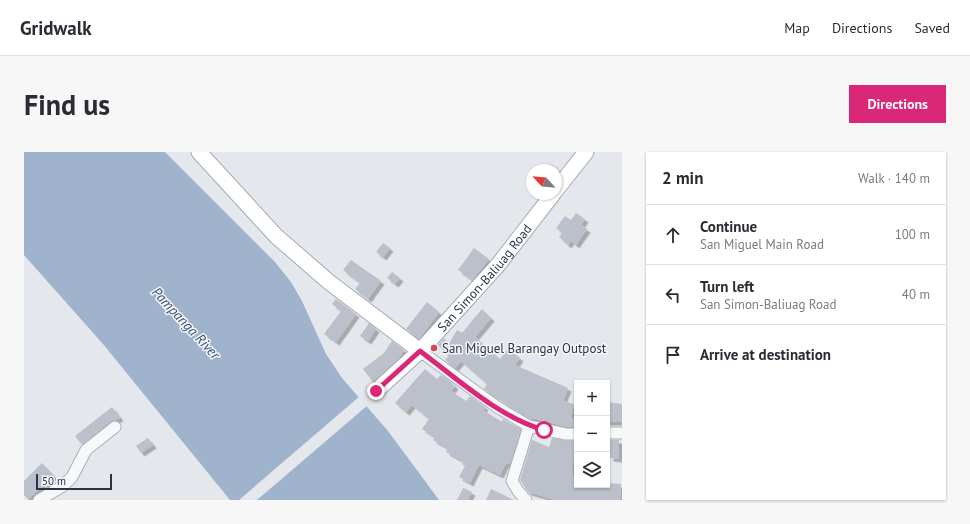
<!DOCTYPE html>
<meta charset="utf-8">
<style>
:root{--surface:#fff;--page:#f7f7f7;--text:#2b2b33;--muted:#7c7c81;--line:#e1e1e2;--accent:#db2777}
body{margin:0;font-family:"PT Sans",sans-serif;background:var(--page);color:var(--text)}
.controls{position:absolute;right:12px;bottom:12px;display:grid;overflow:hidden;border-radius:0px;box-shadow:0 1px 3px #0004}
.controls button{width:36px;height:36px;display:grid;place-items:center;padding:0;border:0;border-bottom:1px solid var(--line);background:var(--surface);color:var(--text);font:20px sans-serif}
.compass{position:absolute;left:502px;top:12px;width:36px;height:36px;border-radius:50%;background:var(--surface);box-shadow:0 1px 3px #0004;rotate:296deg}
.scale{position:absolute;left:12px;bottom:10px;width:76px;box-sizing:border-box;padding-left:4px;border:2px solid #2b3445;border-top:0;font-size:11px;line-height:14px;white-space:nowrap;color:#2b3445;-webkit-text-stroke:3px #f4f6f9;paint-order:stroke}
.stop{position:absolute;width:12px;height:12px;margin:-9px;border:3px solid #db2777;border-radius:50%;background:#fff}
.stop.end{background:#db2777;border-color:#fff;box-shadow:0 1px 4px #0008}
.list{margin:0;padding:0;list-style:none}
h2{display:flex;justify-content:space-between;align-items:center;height:52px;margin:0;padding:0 16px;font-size:17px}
h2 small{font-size:13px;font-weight:400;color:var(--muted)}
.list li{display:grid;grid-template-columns:26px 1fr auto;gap:12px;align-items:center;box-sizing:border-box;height:60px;padding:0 16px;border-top:1px solid var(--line)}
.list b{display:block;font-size:15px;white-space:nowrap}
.list p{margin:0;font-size:13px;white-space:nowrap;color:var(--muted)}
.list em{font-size:13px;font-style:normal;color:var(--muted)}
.icon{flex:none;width:22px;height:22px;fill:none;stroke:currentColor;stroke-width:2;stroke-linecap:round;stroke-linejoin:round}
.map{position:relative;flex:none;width:598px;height:348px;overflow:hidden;border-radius:0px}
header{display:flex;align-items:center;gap:24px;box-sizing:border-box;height:56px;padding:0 20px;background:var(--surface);border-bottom:1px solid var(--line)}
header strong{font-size:19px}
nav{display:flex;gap:22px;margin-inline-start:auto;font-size:14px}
.intro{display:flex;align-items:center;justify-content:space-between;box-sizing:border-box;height:96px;padding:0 24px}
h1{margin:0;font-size:28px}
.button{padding:10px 18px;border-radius:0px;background:var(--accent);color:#fff;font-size:14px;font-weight:700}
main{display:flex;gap:24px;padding:0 24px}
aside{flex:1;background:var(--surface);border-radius:0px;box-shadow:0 1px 3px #0004}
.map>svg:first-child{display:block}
.water{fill:#9fb4cc}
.pier{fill:#e4e7ec}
.building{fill:#bbc0ca;filter:url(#shadow)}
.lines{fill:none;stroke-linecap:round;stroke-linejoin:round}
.minor-casing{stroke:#a9aeb7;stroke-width:13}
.major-casing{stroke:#a3abb8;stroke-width:17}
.minor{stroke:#f7f8fa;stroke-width:11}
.major{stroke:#fff;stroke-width:15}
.route{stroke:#db2777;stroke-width:5}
.poi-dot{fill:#d1495b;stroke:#f4f6f9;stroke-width:1.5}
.labels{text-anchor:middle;stroke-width:3;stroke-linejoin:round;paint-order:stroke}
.street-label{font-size:13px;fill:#2b3445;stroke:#f4f6f9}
.poi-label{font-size:13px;fill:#2b3445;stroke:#f4f6f9;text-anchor:start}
.water-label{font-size:14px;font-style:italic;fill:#34527a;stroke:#f4f6f9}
</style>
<header>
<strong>Gridwalk</strong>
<nav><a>Map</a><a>Directions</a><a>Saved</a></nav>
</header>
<div class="intro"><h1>Find us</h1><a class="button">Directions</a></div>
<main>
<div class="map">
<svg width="598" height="348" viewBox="0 0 598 348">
<defs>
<filter id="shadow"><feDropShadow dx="3.5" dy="3.5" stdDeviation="0" flood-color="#0004"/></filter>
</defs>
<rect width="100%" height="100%" fill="#e4e7ec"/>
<!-- water -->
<path class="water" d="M 0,0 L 141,0 L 250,109 L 267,130 L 278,149 L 302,202 L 318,226 L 364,279 L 415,348 L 206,348 L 79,192 L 0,103 Z"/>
<!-- pier -->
<path class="pier" d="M 336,244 L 344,253 L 233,348 L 215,348 Z"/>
<!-- building -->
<path class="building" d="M 552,61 L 561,67 L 557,73 L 563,77 L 552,93 L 547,89 L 544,93 L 535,85 L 538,81 L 532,76 L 541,64 L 547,68 Z
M 359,91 L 366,96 L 359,105 L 352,100 Z
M 450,96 L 465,107 L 448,128 L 434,118 Z
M 327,108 L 357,129 L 344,147 L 331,137 L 336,131 L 319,118 Z
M 368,120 L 376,126 L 371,132 L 363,126 Z
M 312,147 L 332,162 L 312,190 L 300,182 L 317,159 L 308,152 Z
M 403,150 L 415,160 L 395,187 L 382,177 Z
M 458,157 L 467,166 L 451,185 L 476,207 L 484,197 L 496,206 L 491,213 L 544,236 L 539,249 L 550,252 L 547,266 L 553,266 L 553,275 L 543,275 L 509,266 L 508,267 L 460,237 L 463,232 L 437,209 L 431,216 L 421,208 L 425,203 L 414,193 L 420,186 L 425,192 L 433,178 L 438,181 Z
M 345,171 L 352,177 L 344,189 L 336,184 Z
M 368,189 L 380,198 L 374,207 L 349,230 L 339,217 L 360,201 Z
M 401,217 L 413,227 L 417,223 L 423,227 L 431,234 L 427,239 L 442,249 L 446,244 L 461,255 L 459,258 L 478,270 L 479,267 L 497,277 L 486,312 L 482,311 L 476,323 L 455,313 L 446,331 L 435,325 L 441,314 L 438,312 L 439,309 L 422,300 L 424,296 L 409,288 L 411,285 L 398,277 L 405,267 L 388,253 L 382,260 L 371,251 Z
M 583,250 L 598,252 L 598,270 L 583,270 Z
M 88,255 L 96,266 L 87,270 L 58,293 L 51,284 Z
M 124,286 L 129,293 L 117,301 L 112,294 Z
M 528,286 L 553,289 L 553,298 L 550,300 L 548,323 L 551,323 L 550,333 L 583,333 L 583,331 L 597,332 L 596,348 L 532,348 L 504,340 L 496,328 L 508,288 L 525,295 Z
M 584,288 L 595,288 L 595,307 L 586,306 L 586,295 L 584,295 Z
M 18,311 L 30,324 L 26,327 L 28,330 L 22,336 L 20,333 L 4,347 L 0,343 L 0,329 Z
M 439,336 L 448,340 L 444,348 L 433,348 Z
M 467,337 L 490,348 L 462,348 Z"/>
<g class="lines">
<!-- minor casing -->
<g class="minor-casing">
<path id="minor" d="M 396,199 L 473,255 L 505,274 L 542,282 L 553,282
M 583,281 L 598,281
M 15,348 L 39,334 L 48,325 L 62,298 L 91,275
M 502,348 L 494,339 L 488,329 L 505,274"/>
</g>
<!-- major casing -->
<g class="major-casing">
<g id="major">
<path d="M 175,0 L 252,84 L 305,130 L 396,199"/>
<path d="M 532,38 L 562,0"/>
<path id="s1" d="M 352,239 L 396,199 L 474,113 L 529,42"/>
</g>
</g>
<!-- minor -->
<use href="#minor" class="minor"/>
<!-- major -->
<use href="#major" class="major"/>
</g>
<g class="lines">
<!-- route -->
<path class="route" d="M 352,239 L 396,199 C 432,226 476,266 520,278"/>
</g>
<!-- markers -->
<circle class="poi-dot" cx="410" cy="196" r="4"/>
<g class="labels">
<!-- street labels -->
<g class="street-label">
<text dy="5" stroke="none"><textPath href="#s1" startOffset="157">San Simon-Baliuag Road</textPath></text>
</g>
<!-- poi labels -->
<g class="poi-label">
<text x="418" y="201">San Miguel Barangay Outpost</text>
</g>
<!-- water labels -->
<g class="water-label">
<text transform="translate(162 171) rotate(47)" y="5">Pampanga River</text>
</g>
</g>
</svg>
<div class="controls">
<button>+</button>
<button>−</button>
<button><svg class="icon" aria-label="layers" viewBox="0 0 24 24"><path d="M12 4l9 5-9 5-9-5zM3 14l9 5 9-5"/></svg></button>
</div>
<svg class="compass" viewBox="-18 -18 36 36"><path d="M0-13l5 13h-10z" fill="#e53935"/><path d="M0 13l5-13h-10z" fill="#7c7c81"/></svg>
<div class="scale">50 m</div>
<div class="stop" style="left:520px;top:278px"></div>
<div class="stop end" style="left:352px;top:239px"></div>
</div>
<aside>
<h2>2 min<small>Walk · 140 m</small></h2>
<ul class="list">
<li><svg class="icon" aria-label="ahead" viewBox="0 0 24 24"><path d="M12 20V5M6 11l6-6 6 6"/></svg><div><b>Continue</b><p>San Miguel Main Road</p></div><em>100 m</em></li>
<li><svg class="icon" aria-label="left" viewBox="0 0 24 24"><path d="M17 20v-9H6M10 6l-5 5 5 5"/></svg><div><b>Turn left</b><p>San Simon-Baliuag Road</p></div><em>40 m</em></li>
<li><svg class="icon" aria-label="arrive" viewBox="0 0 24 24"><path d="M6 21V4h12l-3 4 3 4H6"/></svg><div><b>Arrive at destination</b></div></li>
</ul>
</aside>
</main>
